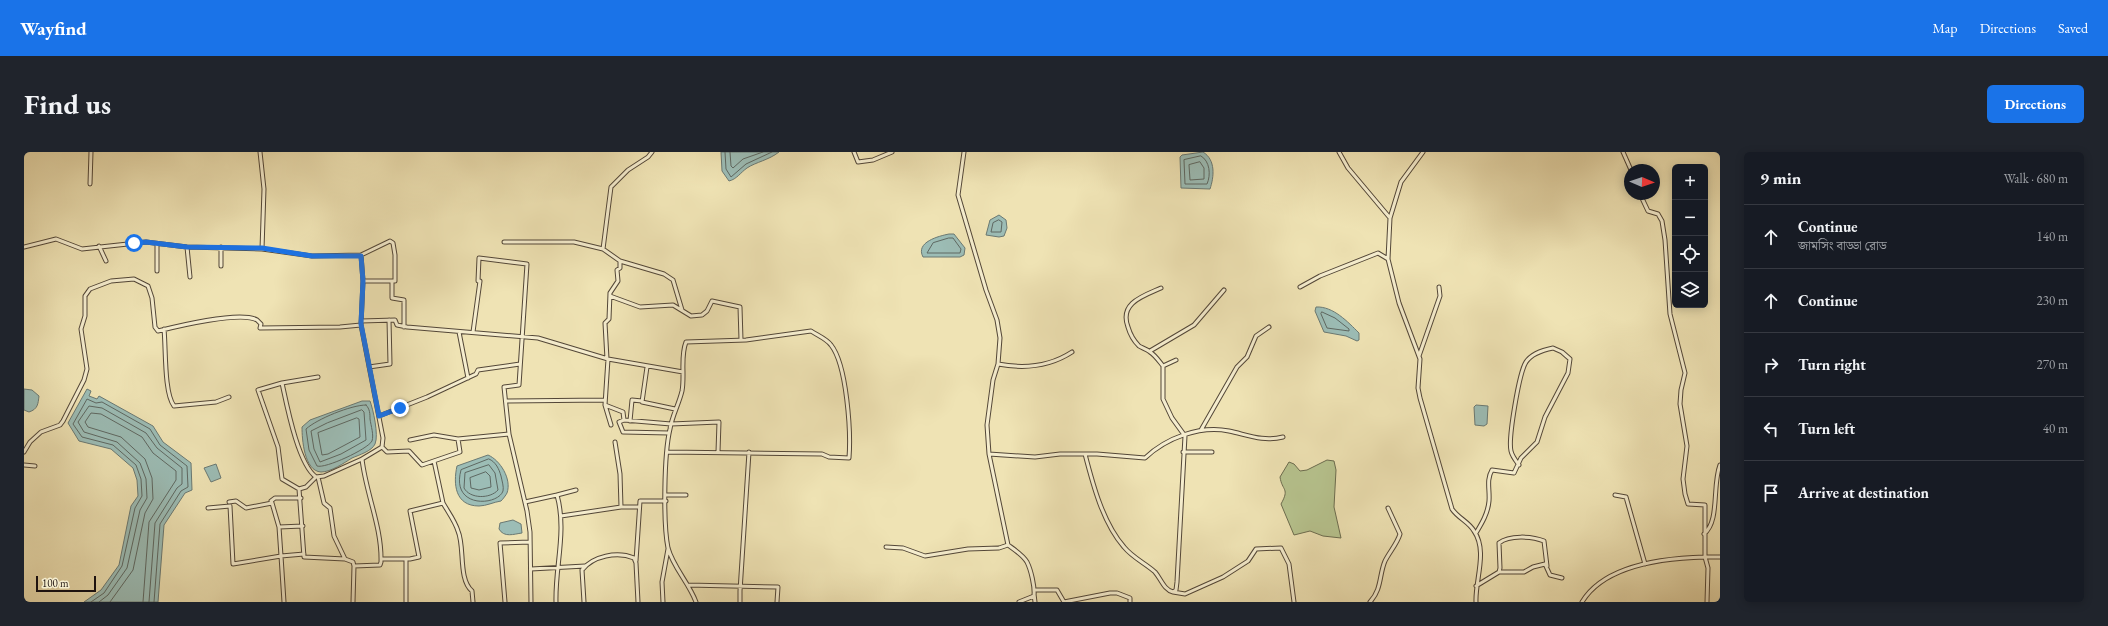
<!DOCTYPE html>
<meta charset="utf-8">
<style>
:root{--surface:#171b24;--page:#20242c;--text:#f1f3f6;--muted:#9ea1a6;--line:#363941;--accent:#1a73e8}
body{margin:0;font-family:"EB Garamond","Noto Serif Bengali",serif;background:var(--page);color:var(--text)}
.controls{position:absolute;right:12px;top:12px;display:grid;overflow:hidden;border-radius:6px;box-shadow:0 2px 10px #0003}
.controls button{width:36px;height:36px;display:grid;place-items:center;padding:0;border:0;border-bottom:1px solid var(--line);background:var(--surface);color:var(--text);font:20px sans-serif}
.compass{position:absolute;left:1600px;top:12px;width:36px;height:36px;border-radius:50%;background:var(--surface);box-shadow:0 2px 10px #0003;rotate:92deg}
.scale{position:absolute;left:12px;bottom:10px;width:60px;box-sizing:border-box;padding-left:4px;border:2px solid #1f130f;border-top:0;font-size:11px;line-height:14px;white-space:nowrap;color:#1f130f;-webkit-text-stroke:3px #f5edce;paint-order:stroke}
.stop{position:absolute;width:12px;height:12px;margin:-9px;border:3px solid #1a73e8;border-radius:50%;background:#fff}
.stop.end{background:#1a73e8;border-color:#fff;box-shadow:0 1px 4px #0008}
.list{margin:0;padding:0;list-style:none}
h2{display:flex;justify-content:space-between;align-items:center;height:52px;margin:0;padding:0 16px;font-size:17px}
h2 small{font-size:13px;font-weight:400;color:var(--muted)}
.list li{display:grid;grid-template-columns:26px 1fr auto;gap:12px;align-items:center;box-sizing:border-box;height:64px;padding:0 16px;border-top:1px solid var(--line)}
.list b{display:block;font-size:15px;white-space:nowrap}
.list p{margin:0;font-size:13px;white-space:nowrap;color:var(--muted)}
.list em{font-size:13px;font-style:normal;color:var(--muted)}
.icon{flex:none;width:22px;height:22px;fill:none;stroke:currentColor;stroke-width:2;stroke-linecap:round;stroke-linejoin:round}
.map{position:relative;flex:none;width:1696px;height:450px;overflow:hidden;border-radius:6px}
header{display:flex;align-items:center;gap:24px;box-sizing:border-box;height:56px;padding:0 20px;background:var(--accent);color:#fff}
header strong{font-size:19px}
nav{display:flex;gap:22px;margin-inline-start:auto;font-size:14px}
.intro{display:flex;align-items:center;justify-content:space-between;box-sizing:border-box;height:96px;padding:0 24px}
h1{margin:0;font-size:28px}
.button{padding:10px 18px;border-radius:6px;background:var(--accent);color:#fff;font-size:14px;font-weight:700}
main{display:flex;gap:24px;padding:0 24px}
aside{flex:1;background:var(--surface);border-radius:6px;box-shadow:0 2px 10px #0003}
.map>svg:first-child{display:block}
.green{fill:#b7c48f;stroke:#6b6c4f}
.water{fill:#9cbdb6;stroke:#6a7973}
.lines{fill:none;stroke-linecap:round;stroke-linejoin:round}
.shore{stroke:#5e6862;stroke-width:1}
.minor-casing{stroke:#534738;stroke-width:5}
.minor{stroke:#f5edce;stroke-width:3}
.route{stroke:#1a73e8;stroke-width:5}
</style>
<header>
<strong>Wayfind</strong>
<nav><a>Map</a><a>Directions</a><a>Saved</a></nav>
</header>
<div class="intro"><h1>Find us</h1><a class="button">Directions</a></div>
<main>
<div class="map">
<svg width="1696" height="450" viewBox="0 0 1696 450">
<rect width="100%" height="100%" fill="#efe3b4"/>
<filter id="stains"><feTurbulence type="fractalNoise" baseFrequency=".005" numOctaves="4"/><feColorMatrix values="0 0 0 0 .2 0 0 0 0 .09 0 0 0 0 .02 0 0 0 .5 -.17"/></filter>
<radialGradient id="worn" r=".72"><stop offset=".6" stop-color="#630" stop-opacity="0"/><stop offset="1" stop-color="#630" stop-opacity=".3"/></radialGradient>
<!-- green -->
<path class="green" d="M 1303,308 L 1310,309 L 1312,318 L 1310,355 L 1317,386 L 1299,384 L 1286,379 L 1270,383 L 1257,352 C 1266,336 1258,339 1256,325 L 1265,310 L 1270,312 L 1276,319 L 1283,318 Z"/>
<!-- water -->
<path class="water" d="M 697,0 L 755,0 C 745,8 732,10 723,16 C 716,21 713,27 705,29 L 698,19 Z
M 1179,0 C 1192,8 1190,25 1186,37 L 1157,36 L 1156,5 L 1158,3 Z
M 975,63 L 982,68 L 983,76 L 980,84 L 975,85 L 962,83 L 966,68 Z
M 925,82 L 930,82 L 941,96 L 940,103 L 936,105 L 899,105 C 891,90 915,84 925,82 Z
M 1292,155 C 1309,154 1324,170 1335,181 L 1335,188 L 1333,189 L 1322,184 L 1300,180 L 1291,159 Z
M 0,237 L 8,238 L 15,244 C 14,252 14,257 5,260 L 0,258 Z
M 63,237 L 67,239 L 65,244 L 73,247 L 75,244 L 129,274 L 139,290 L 167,311 L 168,338 L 161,341 L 140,373 L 134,450 L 60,450 L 77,438 L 95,413 L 107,354 L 114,344 L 113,328 L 109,316 L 87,297 L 55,289 L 44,271 Z
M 338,249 L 346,249 C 349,257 355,283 351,292 C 348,299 335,303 328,306 C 320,311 307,320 297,320 C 280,319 278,287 278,275 L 286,268 Z
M 1452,253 L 1464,254 L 1463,272 L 1460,274 L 1451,273 L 1450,255 Z
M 464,303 C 476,308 488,327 483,341 C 482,343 479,347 477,349 C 470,350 462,354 455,354 C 431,354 429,332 433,314 Z
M 192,312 L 197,326 L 187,330 L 180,316 Z
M 489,368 L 497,372 L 498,381 C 490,382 480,386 475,377 L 476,371 Z"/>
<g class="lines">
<!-- shore -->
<path class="shore" d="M 701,0 L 702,17 L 707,25 L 722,12 L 748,0
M 706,0 L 707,14 L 709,16 L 719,7 L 739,0
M 1177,4 C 1186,9 1187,23 1183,32 L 1161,32 L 1160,8 Z
M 1176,10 L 1180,16 L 1180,27 L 1166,28 L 1165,13 Z
M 975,68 L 978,70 L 977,80 L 967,80 L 969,71 Z
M 925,86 L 929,86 L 937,97 L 936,101 L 903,101 L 909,91 Z
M 1298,160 L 1311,166 L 1325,177 L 1325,179 L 1303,176 L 1297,162 Z
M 342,253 C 346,257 346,262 346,267 C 347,274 350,283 348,289 C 344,297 301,317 293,314 L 285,298 L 282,277 C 293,267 327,253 342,253 Z
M 338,258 L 340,260 L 342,288 L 317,302 L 296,310 L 290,297 L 287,279 L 303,271 Z
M 333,266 L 335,267 L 336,285 L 304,302 L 298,303 L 294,281 Z
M 465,307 C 472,310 475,317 477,324 C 478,329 480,335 479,339 C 474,354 426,357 437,318 Z
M 465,313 L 471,321 L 474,338 C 466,347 446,347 440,336 L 441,321 Z
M 462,320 L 466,324 L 467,335 L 455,338 L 447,336 L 446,326 Z
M 67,450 L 80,441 L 98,414 L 111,356 L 118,344 L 117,327 L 112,313 L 89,293 L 58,285 L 49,272 L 63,247 L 72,251 L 78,250 L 126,277 L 136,293 L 163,314 L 164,335 L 157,339 L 136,372 L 130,450
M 75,450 L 84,443 L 103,416 L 116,358 L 123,346 L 122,327 L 116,311 L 93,290 L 60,280 L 54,270 L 65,254 L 78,256 L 122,281 L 133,296 L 158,316 L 158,332 L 153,336 L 131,371 L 125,450
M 86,450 L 109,418 L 121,361 L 129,347 L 128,326 L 121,307 L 97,285 L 64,275 L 61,270 L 67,261 L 77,262 L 118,285 L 129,301 L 152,319 L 152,328 L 125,370 L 119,450"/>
<!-- minor casing -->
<g class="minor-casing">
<path id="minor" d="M 236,0 L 240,37 L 238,97
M 830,0 L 834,10 L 849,8 L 868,0
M 1315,0 L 1324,16 L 1366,66
M 1399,0 L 1377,30 L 1366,66 L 1364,107 L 1375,151 L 1396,207 L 1394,236 L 1396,246 L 1428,357 C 1434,366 1445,370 1450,379 C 1464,399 1451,428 1452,450
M 1599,0 L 1607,18
M 66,32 L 67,0
M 1616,42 L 1624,59 L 1634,62 L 1638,69 L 1641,88 L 1646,162 L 1661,221 L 1657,238 L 1656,252 L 1663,294 L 1659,327 L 1661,342 L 1664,352 L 1681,353 L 1681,405 L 1696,405
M 480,90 L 550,90 L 579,97
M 133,92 L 133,119
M 75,94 L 82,109
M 0,95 L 32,87 L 58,97 L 122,90 L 163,95 L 238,97 L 288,104 L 337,103 L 339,129 L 337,173 L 359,286 L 358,295 L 338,307 C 342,342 358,375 357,410 L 356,413 L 330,414 L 329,450
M 163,95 L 166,125
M 197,95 L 197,114
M 337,103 L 366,89 L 369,91 L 371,103 L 371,129 L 339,129
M 596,109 L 640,122 L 649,128 L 658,158
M 368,129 L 368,146 L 380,148 L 380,175
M 1276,135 L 1296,124 L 1354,101 L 1364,107
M 1137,136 C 1119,144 1095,151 1104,175 C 1106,182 1110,189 1115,194 C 1118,196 1123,197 1126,200 C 1131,203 1135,209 1139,214
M 586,144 L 616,155 L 649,153 L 667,164 L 678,163 L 683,159 L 688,149 L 716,155 L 717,188
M 337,169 L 371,168 L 373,173 L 383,175 L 514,186 L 584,207 L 659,220
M 140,177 C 142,197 140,241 150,254 L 192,250 L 205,245
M 435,180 L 444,226
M 1126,199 L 1170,173 L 1200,138
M 1395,204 L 1416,144 L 1415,135
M 583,207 L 581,171 L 585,167 L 586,141 L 594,129 L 593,118 L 596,116 L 596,109 L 579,97 L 587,35 L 604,18 L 624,5 L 628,0
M 584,207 L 581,253 L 599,260 L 600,268 L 647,272 L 695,270 L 694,300
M 974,212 C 1000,217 1025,215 1048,200
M 345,215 L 366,212 L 365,168
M 623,215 L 618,250 L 651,257
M 258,231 L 294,225
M 482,249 L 581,248
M 581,253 L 587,273
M 355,264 L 403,245 L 452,222 L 454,218 L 496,212
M 600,268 L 595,270 L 599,280 L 645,281
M 606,269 L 608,248 L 618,249
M 1177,278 L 1213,215 L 1223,205 L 1232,184 L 1245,175
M 485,282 L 503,359 L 506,380 L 507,450
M 386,288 L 410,283 L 434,287
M 591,290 L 596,322 L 597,355
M 358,295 L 363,300 L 385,299 L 398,313 L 436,300 L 434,287 L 485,282 L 480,235 L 495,233 L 503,112 L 455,106 L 454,129 L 456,129 L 449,180
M 0,300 L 6,290 L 17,280 L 36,273 L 39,269 L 60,228 L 63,217 L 57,177 L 61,164 L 61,144 L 66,137 L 87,129 L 110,127 L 124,134 L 128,146 L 131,175 L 134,179 C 154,174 217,159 233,168 L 237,172 L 236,176 L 316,175 L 337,173
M 643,300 L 798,302 L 805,305 L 825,306 C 827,280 823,213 807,193 C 803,187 793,183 787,179 L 722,188 L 662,190 C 656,205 661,223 658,239 C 655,252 648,264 646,277 C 640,302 639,371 644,396 C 649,415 665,431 672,450
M 1159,300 L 1188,300
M 965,302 L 1011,305 L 1036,302 L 1073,302 L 1121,306 C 1142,286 1176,273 1205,279 C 1224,283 1239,290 1259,285
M 1061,302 C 1069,333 1079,371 1100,395 C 1109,406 1121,411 1131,420 C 1137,427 1140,438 1149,440 L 1152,438 L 1153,430 L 1161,284 L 1148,266 L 1139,247 L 1139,214 L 1152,208
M 410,309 L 419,351
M 0,313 L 11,314
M 294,325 L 300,351 L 306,356 L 310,384 L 321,407
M 275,337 L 282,335 L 292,325
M 533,343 L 552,338
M 642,343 L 662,343
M 1591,343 L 1602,345 L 1621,412
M 205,350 L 212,349 L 222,356 L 248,351 L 255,375 L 257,404 L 280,402
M 501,350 L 533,343 C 543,379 531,414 532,450
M 248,351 L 247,349 L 251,346 L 277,346
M 184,356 L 206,354 L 209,412 L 257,404 L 260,450
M 537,364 L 597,355 L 615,355
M 255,375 L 279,374
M 1452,381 C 1458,371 1464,361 1465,349 C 1466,338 1462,328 1468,318 L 1490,321 L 1497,306 L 1513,290 L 1521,265 L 1544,221 L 1546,207 L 1538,200 L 1529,196 C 1519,198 1508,201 1502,210 C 1495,221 1484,287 1487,299 C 1488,304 1492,309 1495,313
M 1680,382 C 1696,369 1688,334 1696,313
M 984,393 C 991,398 999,403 1003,410 C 1007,418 1011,435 1010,444 L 995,450
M 862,395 L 879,396 L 901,404 L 944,397 L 975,396 L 984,393 L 965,302 L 963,273 L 969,228 L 974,212 L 976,186 L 973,168 L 962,138 L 934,43 L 940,0
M 357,407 L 386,407 L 395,405 L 386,359 L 419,351 C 424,360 431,369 434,379 C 441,395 434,427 448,439 L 449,450
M 382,407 L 382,450
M 612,409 L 616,349 L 642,349
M 330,414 L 329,410 L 321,407 L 280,405 L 275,337 L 258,327 L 254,295 L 234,238 L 258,231 C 263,254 274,312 292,325 L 300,324 L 338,307
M 507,417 L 561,414
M 1475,420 L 1500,420 L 1509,415 L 1521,412 L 1526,423 L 1538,426
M 664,433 L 754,435 L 753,450
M 1452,434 L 1475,420 L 1476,416 L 1475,391 C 1485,383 1508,384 1520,389 L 1523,414
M 1010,438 L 1033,438 L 1040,450 L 1086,441 L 1093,441 L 1106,446 L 1106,450
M 1149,440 L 1161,442 L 1199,425 L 1224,409 L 1232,397 L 1257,396 L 1265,412 L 1270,450
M 1010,442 L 1011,450
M 481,450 L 476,391 L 506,390
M 560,450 L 558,418 C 569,404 593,399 610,406 L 612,411 L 614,450
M 639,450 L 638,430 L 644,397
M 716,450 L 716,439 L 725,300
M 1346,450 C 1358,437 1355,423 1361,409 C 1366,399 1373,392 1376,382 L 1364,356
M 1558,450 C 1581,412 1641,406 1681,405 L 1684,416 L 1683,450"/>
</g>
<!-- minor -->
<use href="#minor" class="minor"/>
</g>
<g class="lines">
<!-- route -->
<path class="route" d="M 110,91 L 122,90 L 163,95 L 238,96 L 288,104 L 337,104 L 339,129 L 337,172 L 355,264 L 376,256"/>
</g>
<rect width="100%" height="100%" filter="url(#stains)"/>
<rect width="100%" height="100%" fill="url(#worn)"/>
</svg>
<div class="controls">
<button>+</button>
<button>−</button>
<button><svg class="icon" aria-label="locate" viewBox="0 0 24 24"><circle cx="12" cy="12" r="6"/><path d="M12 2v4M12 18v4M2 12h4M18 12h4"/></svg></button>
<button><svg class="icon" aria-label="layers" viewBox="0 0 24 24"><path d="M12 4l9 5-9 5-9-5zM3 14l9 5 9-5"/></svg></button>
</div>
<svg class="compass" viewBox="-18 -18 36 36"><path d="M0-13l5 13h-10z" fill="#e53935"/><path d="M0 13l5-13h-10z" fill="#9ea1a6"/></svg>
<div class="scale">100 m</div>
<div class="stop" style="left:110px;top:91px"></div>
<div class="stop end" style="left:376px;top:256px"></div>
</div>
<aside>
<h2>9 min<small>Walk · 680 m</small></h2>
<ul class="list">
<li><svg class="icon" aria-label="ahead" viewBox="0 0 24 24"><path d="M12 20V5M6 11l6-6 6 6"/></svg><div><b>Continue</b><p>জামসিং বাড্ডা রোড</p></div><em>140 m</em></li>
<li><svg class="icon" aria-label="ahead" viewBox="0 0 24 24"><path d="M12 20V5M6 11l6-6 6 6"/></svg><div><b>Continue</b></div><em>230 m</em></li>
<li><svg class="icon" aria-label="right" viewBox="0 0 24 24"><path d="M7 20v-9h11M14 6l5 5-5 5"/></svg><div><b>Turn right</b></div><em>270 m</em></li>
<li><svg class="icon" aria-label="left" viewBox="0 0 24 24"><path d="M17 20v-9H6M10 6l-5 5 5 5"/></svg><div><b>Turn left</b></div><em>40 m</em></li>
<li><svg class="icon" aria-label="arrive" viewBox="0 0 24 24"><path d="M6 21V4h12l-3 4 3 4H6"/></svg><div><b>Arrive at destination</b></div></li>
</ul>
</aside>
</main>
